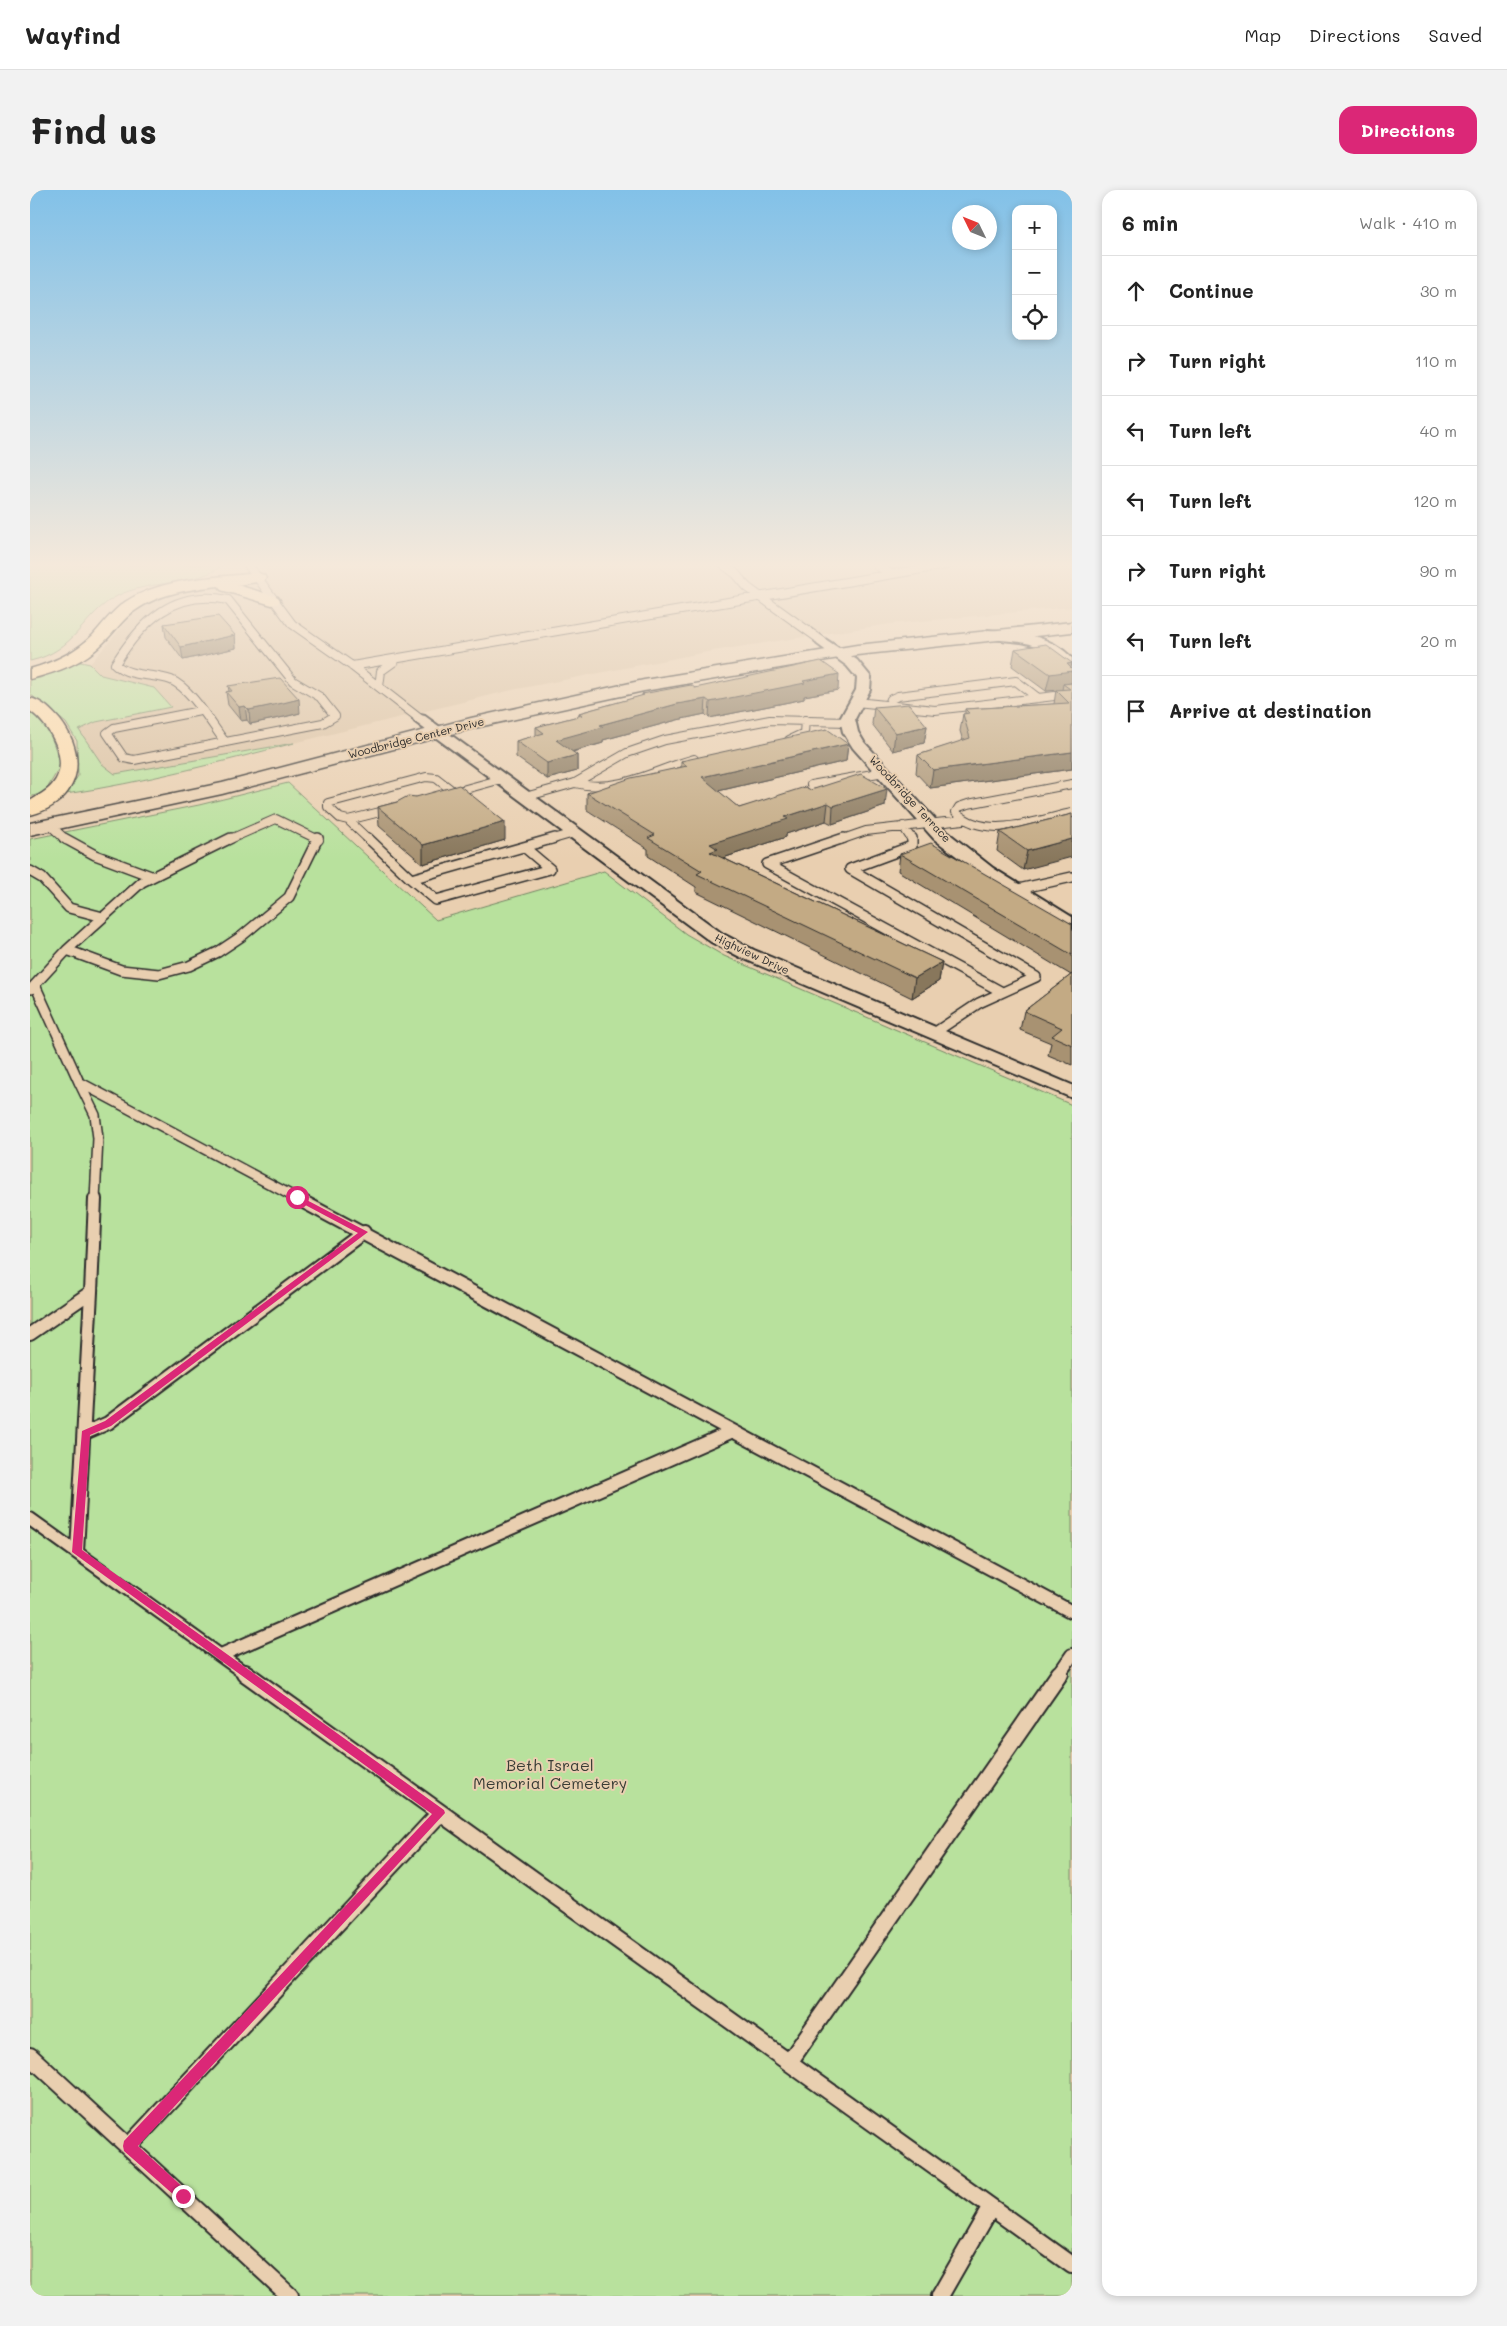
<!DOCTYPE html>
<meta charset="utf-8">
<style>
:root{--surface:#fff;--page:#f2f2f2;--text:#222;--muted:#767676;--line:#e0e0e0;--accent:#db2777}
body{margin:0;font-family:Mali,sans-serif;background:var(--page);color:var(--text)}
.controls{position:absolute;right:15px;top:15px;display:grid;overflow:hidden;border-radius:10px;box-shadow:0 2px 8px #0003}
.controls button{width:45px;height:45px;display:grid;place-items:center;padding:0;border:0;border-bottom:1px solid var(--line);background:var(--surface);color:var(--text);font:25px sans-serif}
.compass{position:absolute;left:922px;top:15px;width:45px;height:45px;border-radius:50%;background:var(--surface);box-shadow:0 2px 8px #0003;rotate:313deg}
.stop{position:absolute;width:15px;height:15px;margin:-11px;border:4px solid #db2777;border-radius:50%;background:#fff}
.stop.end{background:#db2777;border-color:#fff;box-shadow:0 1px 5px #0008}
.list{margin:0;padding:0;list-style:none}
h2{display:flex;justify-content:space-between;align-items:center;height:65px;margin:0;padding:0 20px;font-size:21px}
h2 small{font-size:16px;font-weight:400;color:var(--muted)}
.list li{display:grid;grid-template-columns:32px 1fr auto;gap:15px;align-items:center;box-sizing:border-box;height:70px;padding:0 20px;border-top:1px solid var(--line)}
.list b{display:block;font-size:19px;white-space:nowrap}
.list em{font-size:16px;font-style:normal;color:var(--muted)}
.icon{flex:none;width:28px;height:28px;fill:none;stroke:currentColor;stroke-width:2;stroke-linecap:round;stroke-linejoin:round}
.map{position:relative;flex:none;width:1042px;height:2106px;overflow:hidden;border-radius:15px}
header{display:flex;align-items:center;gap:30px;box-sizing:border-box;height:70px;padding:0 25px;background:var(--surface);border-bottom:1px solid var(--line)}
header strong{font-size:24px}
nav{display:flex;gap:28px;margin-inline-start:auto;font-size:18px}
.intro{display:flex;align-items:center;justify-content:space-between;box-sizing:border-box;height:120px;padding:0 30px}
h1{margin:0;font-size:35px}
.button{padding:12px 22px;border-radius:15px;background:var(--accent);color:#fff;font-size:18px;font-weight:700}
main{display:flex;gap:30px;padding:0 30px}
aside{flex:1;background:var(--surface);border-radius:15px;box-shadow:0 2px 8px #0003}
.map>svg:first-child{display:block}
.built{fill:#dac1a1}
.green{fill:#b8e19d;stroke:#728664}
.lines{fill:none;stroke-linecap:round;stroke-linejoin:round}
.lane-far3-casing{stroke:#2b2b2b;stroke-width:10}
.lane-far2-casing{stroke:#2b2b2b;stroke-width:12}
.lane-far1-casing{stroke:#2b2b2b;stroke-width:16}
.lane-casing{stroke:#2b2b2b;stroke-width:20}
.street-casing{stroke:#2b2b2b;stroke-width:4}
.secondary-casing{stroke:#2b2b2b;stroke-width:3}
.highway-casing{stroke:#2b2b2b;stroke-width:3}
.lane-far3{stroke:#e9cfb0;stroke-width:8}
.lane-far2{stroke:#e9cfb0;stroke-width:9}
.lane-far1{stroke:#e9cfb0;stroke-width:12}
.lane{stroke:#e9cfb0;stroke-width:16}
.street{fill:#e9cfb0;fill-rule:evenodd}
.secondary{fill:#e9cfb0;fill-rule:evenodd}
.highway{fill:#fddcac;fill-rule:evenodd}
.wall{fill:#a89272;stroke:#2b2b2b}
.shaded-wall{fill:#88775c;stroke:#2b2b2b}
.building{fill:#c3aa84;stroke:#2b2b2b}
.route{fill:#db2777}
.labels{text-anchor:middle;stroke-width:4;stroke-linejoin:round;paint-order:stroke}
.far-street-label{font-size:11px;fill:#2b2b2b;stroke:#e9cfb0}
.near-park-label{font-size:16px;fill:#393d36;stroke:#e9cfb0}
</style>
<header>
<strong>Wayfind</strong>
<nav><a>Map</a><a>Directions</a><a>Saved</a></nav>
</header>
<div class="intro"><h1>Find us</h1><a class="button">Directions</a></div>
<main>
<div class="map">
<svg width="1042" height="2106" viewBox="0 0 1042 2106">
<rect width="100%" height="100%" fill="#e9cfb0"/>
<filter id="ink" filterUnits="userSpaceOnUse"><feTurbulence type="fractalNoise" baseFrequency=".02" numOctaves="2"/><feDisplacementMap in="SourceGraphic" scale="10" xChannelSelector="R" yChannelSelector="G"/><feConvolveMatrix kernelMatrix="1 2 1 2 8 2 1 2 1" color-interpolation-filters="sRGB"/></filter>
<g filter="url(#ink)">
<!-- built -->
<path class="built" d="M 232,375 L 1042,375 L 1042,417 L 860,434 L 682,461 L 482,500 L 264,553 L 85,584 L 72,574 L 48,540 L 66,532 L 141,517 L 124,498 L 71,485 L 60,474 L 111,415 L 136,405 L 240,387 Z"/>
<!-- green -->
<path class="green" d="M 0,375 L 193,375 C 167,396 118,390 87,406 C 53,424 46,461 0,471 Z
M 46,471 L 60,474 L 71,485 L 124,498 L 141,517 L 66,532 L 49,540 L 72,574 L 85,584 L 264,553 C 188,573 114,592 36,604 L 48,586 L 47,551 L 36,533 L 0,504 L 0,490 L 10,488 Z
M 0,518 L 18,538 L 31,575 L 15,602 L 0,607 Z
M 258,593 L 406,730 L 574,681 L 656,744 L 694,766 L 1042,915 L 1042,2106 L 0,2106 L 0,649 L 169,615 Z"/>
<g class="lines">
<!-- lane-far3 casing -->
<g class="lane-far3-casing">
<path id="lane-far3" d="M 218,375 L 262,434 L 322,476 L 390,529
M 694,375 L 706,384 L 717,397 L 792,451
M 846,375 L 861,384
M 322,476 L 916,375
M 349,497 L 351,481 L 365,471
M 826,512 L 905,520 L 1042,504
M 858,517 L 861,509 L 868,506 L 986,491 L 1008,508
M 170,521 L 84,538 L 77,543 L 94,568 L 104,570 L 293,533 L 305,526 L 290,507 L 263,491 L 198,410 C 144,399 112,431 85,474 C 100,488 123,483 141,490 C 161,498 182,535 195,552
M 759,550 L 774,543 L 775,530
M 545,593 C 588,604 624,580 664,569
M 1042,594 L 938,614 L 929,617 L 926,622 C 955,651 1007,630 1042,623
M 781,595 L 854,582
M 421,603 L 472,589
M 495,607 L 545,593 L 597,563 L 635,550 L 740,530 L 817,532
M 318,630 L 310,628 L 298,617 L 298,613 L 396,587 L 406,588 L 424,602
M 20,635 L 36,650
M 873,636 L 882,650
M 198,650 L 246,629 L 289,650
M 339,650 L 318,630 L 362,619
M 520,650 L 544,643
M 810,650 L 836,641 L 933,630"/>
</g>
<!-- lane-far2 casing -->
<g class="lane-far2-casing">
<path id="lane-far2" d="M 34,648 L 65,665 L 121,686
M 338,648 L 381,689 L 525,648
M 814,648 L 737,674 L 972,802
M 882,648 L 882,656 L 820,679 L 1006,787 L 949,813 L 904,843
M 0,681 L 12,688 L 39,718 L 73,727
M 381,689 L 406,710 L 520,679 L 494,657
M 984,700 L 1042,687
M 37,760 L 91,780 L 129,784 L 159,776 L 188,762 L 212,746 L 259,707 L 288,648
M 37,760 L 112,692 L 201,648
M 5,795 L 49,892 L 270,1010
M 1,799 L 37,760
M 49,892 L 65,925 L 68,948 L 65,1010"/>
</g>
<!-- lane-far1 casing -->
<g class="lane-far1-casing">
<path id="lane-far1" d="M 268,1009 L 1042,1422
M 0,1144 L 61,1102 L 65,1009
M 55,1243 L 78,1233 L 334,1042
M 0,1329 L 216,1484
M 47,1362 L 61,1102
M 191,1465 L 703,1241
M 1029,1484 L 1042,1465"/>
</g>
<!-- lane casing -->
<g class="lane-casing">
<path id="lane" d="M 215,1483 L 1042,2075
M 0,1866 L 260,2106
M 760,1871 L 1030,1483
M 99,1956 L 410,1623
M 910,2106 L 961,2017"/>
</g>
<!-- street casing -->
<g class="street-casing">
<path id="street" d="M 958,440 C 989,442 1020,445 1042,468 L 1042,480 C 1030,477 1023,463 1011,458 C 992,449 972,452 953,447 L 951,444 Z
M 792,447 L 827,470 L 841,487 L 840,500 L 825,529 L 828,542 L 834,552 L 916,641 L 963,678 L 1042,727 L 1042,739 L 1036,738 L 967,697 L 904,649 L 823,558 L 813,542 L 810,529 L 826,500 L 827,488 L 817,476 L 787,454 L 785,451 Z
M 390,525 L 395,526 L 693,744 L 724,760 L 1042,895 L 1042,908 L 712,768 L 681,752 L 385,532 L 383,529 Z"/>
</g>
<!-- secondary casing -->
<g class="secondary-casing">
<path id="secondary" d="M 1042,432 L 1042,442 L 827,465 L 614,501 L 444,538 L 192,604 L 0,645 L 0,633 L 192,593 L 441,528 L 614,490 L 827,455 Z"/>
</g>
<!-- highway casing -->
<g class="highway-casing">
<path id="highway" d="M 228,383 L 234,385 L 236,388 L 234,391 L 207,395 L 248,407 L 250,410 L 248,413 L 242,415 L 191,400 L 189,396 C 161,399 130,403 106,420 C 93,428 85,442 74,452 C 54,473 28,482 0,489 L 0,479 C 24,472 46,462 63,445 C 73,434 82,421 95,412 C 133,387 184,388 228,383 Z
M 0,508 C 13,511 22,521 30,530 C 60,568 49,613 0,625 L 0,611 C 7,606 16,602 22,595 C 42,572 20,535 0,521 Z"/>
</g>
<!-- lane-far3 -->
<use href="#lane-far3" class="lane-far3"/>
<!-- lane-far2 -->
<use href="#lane-far2" class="lane-far2"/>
<!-- lane-far1 -->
<use href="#lane-far1" class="lane-far1"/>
<!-- lane -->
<use href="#lane" class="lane"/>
<!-- street -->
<use href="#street" class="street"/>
<!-- secondary -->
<use href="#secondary" class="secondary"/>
<!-- highway -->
<use href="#highway" class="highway"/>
</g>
<!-- wall -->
<path class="wall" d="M 134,434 L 205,445 L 206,458 L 153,470 L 136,447 Z
M 985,459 L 1041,478 L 1042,579 L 900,598 L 886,583 L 888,565 L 933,551 L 930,541 L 933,524 L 935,524 L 935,519 L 1024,514 L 1026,500 L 1032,500 L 1016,501 L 982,476 Z
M 198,496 L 270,523 L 254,527 L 220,534 L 217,530 L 211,531 L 198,515 L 196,502 L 199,501 Z
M 665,498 L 808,500 L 774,506 L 774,509 L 679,528 L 675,524 L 647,530 L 573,550 L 573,553 L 543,562 L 547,565 L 547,581 L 517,589 L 486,567 L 486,551 L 506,546 L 506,537 L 549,526 L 549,523 L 612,506 L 612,504 Z
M 844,517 L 897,536 L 894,553 L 863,561 L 842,534 Z
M 818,554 L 816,571 L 688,601 L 709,618 L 781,600 L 855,616 L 802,634 L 796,631 L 756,644 L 756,647 L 693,668 L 912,772 L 909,791 L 882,808 L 666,702 L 666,697 L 618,666 L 618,659 L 557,620 L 557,603 L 651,577 L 651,571 Z
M 386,607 L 475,650 L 393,674 L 349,636 L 348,617 Z
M 1042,624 L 993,680 L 967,661 L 970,642 Z
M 870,664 L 1042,734 L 1042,875 L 1018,865 L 1021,853 L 990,840 L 994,821 L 1041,785 L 868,681 Z"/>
<!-- shaded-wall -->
<path class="shaded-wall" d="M 205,445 L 206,458 L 153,470 L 151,457 Z
M 1042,473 L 1040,482 L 1042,481 L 1042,493 L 1033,494 L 1032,500 L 1016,501 L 1020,484 L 1037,474 Z
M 809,484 L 808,500 L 774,506 L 774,509 L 679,528 L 680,512 L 773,491 Z
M 269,509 L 270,523 L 254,527 L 220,534 L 219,520 Z
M 676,509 L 675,524 L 647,530 L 573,550 L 573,553 L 526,566 L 526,550 L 570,535 L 647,514 Z
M 215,516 L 217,530 L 211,531 L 209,517 Z
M 897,536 L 894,553 L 863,561 L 865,543 Z
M 818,554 L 816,571 L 671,605 L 672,587 Z
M 1042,562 L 1042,579 L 900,598 L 903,580 Z
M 547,565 L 547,581 L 517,589 L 517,573 Z
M 857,599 L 855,616 L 802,634 L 803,616 Z
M 798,613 L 796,631 L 756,644 L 756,647 L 687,670 L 679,680 L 680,654 L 755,627 Z
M 475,632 L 475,650 L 393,674 L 393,655 Z
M 1042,649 L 1042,667 L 993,680 L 997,661 Z
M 912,772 L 909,791 L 882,808 L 885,788 Z"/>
<!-- building -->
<path class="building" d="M 188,426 L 205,445 L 151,457 L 134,434 Z
M 1016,454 L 1042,473 L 1037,474 L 1042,479 L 1042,481 L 1020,484 L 985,459 Z
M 791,471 L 809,484 L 773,491 L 775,493 L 680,512 L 676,509 L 647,514 L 570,535 L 573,537 L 526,550 L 547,565 L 517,573 L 486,551 L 514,543 L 506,537 L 552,525 L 549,523 L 614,505 L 612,504 L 661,495 L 665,498 Z
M 250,488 L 269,509 L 253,513 L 219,520 L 215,516 L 209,517 L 196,502 L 202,501 L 198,496 Z
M 1042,493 L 1042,562 L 903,580 L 888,565 L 940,548 L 933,524 L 939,523 L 935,519 L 1039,513 L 1026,500 L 1040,499 L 1033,494 Z
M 879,514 L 897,536 L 865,543 L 844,517 Z
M 797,539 L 818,554 L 672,587 L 709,618 L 775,597 L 781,600 L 831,584 L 857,599 L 803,616 L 798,613 L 755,627 L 758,629 L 680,654 L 688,659 L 680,662 L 912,772 L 885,788 L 667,684 L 672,681 L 618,648 L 625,645 L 557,603 L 601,588 L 657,576 L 651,571 Z
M 429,595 L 475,632 L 393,655 L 348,617 L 367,612 L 378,606 L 386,607 Z
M 1042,624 L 1042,649 L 997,661 L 970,642 Z
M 901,653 L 1042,734 L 1042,765 L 870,664 Z
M 1042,784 L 1042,855 L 1022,846 L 1032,838 L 994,821 Z"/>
</g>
<!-- sky -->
<linearGradient id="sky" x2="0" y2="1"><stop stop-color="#82c1e8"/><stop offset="0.56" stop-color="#f5e9db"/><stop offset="1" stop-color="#f5e9db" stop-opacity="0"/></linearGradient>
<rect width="1042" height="670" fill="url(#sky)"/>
<!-- route -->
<path class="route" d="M 267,1005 L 338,1042 L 81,1236 L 60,1245 L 52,1360 L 414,1620 L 415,1623 L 108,1956 L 157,2001 L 159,2006 L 157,2011 L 153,2013 L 94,1961 L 93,1956 L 94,1951 L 402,1624 L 42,1362 L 52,1241 L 75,1231 L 328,1043 L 264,1009 L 263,1007 Z"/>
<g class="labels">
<!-- far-street labels -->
<g class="far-street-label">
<text transform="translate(386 548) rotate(-14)" y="4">Woodbridge Center Drive</text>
<text transform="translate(880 609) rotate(47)" y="4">Woodbridge Terrace</text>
<text transform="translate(722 764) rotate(25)" y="4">Highview Drive</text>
</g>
<!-- near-park labels -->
<g class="near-park-label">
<text x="520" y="1581">Beth Israel<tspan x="520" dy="18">Memorial Cemetery</tspan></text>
</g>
</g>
</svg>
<div class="controls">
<button>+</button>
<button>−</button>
<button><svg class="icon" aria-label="locate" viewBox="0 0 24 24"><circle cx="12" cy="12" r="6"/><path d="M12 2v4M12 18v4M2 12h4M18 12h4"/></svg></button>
</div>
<svg class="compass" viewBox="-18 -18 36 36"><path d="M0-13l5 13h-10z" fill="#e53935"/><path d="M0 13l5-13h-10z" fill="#767676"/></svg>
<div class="stop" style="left:267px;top:1007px"></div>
<div class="stop end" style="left:153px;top:2006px"></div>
</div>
<aside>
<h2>6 min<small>Walk · 410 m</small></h2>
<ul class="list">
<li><svg class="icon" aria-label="ahead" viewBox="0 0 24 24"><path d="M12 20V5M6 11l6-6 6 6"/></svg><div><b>Continue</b></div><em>30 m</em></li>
<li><svg class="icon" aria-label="right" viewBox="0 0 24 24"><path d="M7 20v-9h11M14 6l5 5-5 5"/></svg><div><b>Turn right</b></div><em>110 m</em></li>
<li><svg class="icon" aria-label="left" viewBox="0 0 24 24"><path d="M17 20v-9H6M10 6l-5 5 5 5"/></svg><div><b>Turn left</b></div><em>40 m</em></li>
<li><svg class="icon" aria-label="left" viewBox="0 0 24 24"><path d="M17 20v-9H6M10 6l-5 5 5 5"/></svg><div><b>Turn left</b></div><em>120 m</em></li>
<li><svg class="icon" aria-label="right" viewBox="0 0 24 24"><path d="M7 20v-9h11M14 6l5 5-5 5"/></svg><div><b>Turn right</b></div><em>90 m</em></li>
<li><svg class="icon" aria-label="left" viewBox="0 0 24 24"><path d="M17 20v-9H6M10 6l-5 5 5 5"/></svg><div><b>Turn left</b></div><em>20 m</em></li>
<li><svg class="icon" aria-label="arrive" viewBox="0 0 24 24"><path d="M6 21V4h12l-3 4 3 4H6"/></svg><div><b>Arrive at destination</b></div></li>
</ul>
</aside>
</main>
